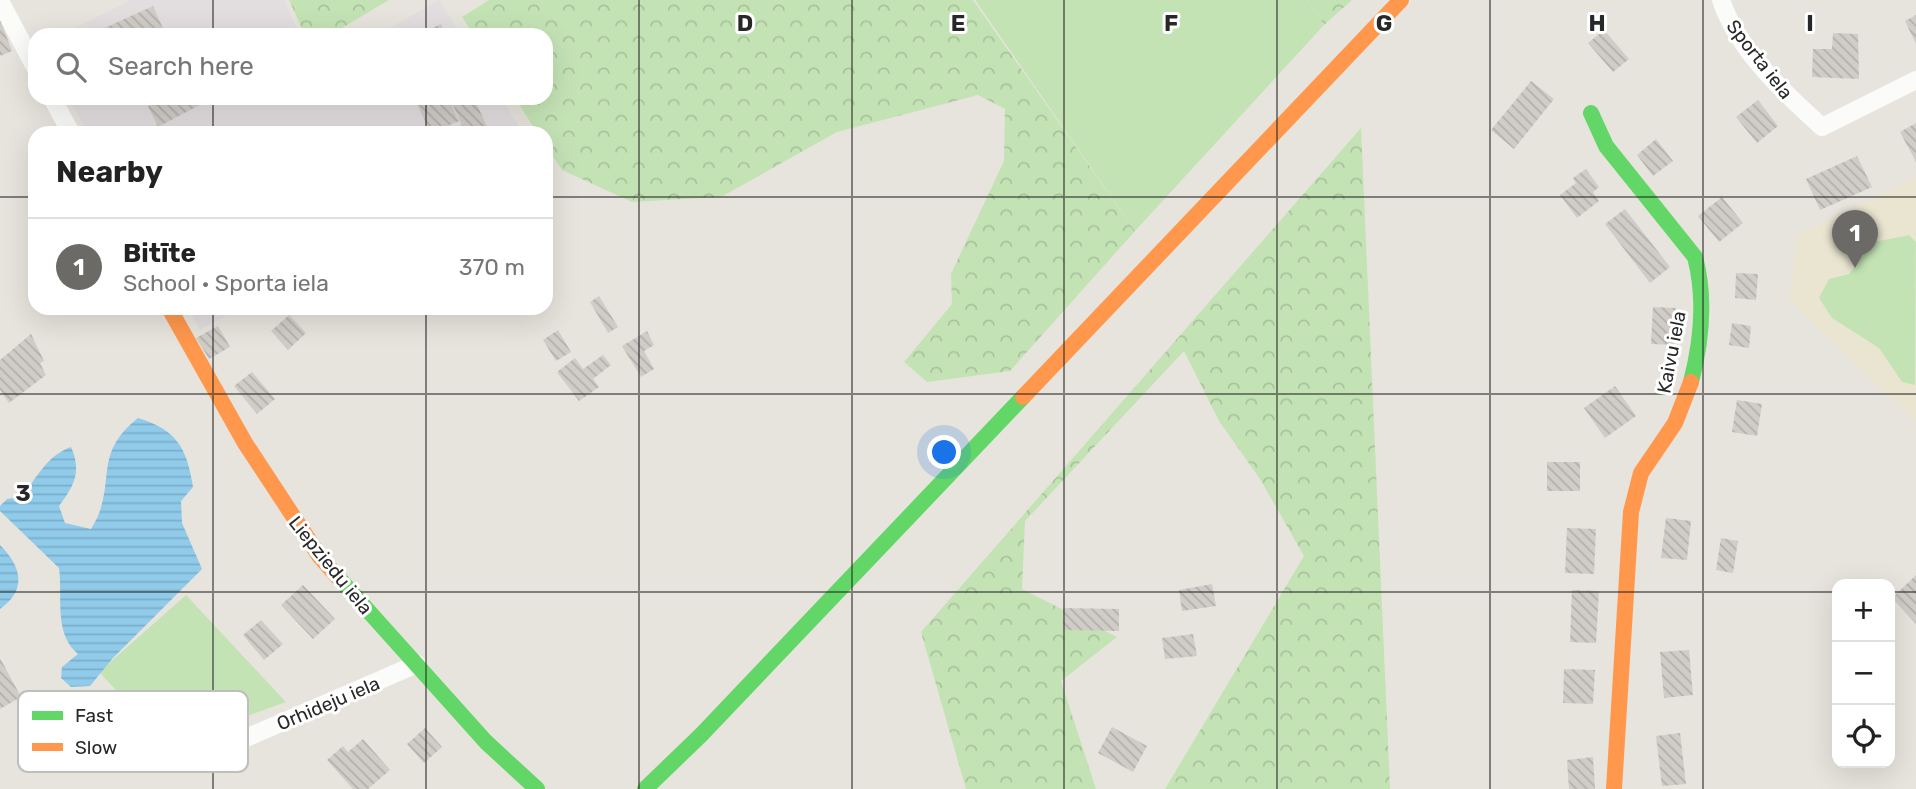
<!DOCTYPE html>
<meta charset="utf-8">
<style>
:root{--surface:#fff;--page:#f6f6f6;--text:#222;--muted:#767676;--line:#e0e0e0;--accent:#6b6a67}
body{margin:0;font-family:Rubik,sans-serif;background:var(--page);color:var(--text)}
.controls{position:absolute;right:21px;bottom:21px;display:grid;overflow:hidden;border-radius:14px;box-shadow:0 7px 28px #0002}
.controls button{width:63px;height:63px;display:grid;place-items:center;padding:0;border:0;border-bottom:2px solid var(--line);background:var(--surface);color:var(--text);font:35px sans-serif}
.you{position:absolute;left:945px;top:453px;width:24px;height:24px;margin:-18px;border:5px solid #fff;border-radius:50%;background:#1a73e8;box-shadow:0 0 0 10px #1a73e833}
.badge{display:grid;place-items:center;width:46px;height:46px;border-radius:50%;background:var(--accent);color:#fff;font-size:23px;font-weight:700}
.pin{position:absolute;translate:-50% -58px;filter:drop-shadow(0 2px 4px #0008)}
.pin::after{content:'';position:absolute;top:37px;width:24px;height:21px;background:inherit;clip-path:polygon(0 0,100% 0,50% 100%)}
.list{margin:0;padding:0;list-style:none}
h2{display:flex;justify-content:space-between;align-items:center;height:91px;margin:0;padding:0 28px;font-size:30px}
h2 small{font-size:23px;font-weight:400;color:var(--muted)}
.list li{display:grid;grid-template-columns:46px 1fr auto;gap:21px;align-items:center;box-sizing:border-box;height:98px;padding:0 28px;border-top:2px solid var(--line)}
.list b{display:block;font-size:26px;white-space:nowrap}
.list p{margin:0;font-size:23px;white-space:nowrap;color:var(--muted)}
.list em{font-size:23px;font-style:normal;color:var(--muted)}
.icon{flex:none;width:38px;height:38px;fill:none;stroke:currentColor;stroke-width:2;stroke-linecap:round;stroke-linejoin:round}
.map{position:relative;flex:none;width:1916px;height:789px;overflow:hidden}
.search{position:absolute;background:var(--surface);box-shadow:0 7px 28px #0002;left:28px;top:28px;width:525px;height:77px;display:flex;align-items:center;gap:18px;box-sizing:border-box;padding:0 24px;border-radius:21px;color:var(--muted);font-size:26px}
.panel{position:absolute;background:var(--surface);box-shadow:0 7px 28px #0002;left:28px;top:126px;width:525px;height:189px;border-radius:21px}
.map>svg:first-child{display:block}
.industrial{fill:#e2dee0}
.education{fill:#eae5d1}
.grass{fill:#c4e3b5}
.forest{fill:url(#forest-crowns)}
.water{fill:url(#water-rules)}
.building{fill:url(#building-back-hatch)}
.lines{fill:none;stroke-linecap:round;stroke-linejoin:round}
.street{stroke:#fbfbfa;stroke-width:18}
.fast{stroke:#63d668;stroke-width:16}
.slow{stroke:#ff974d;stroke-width:16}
.grid{fill:none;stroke:#282828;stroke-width:2;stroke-opacity:0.55}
.labels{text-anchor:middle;stroke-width:6;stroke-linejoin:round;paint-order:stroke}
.street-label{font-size:19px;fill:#282828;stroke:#fff}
.key{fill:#fff;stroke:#bebebe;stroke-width:2}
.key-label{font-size:19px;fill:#282828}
.grid-label{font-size:23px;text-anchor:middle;font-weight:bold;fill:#282828;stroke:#fff;stroke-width:6;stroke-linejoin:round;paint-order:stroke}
</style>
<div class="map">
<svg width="1916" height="789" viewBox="0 0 1916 789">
<defs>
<pattern id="forest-crowns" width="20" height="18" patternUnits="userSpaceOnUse" patternTransform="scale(1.75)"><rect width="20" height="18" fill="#c4e3b5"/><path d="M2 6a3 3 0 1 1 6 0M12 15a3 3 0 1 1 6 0" fill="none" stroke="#a8c39c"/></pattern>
<pattern id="water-rules" width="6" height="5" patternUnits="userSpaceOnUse" patternTransform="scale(1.75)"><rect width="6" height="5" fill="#90cbea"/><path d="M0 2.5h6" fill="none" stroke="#7caec9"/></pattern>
<pattern id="building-back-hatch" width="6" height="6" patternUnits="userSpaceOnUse" patternTransform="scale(1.75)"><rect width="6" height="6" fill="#d0cdc8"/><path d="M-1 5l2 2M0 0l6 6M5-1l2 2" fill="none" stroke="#b3b0ac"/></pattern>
</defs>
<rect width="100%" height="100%" fill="#e7e4dd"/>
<!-- industrial -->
<path class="industrial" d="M 131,0 L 285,0 L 299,35 L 61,35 Z
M 439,0 L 461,35 L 378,35 Z
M 68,98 L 501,98 L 523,133 L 88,133 Z
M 188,308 L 240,308 L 200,330 Z"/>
<!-- education -->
<path class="education" d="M 1916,177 L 1916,422 L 1789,300 L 1798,235 Z"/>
<!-- grass -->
<path class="grass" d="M 975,0 L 1307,0 L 1324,25 L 1135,231 Z
M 1909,235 L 1916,242 L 1915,385 L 1902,382 L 1879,348 L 1832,318 L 1819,298 L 1829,279 L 1849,274 L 1874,242 Z
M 186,595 L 286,702 L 228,723 L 214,755 L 187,766 L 99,672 Z"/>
<!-- forest -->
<path class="forest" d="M 289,0 L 389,0 L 330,35 L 305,35 Z
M 489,0 L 973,0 L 1135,231 L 1010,371 L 927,382 L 904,362 L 952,304 L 951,274 L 1004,161 L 1005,109 L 978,95 L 837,132 L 721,197 L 632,202 L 562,170 L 546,146 L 546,133 L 537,133 L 515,98 L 546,98 L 546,35 L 474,35 L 462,17 Z
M 1307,0 L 1352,0 L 1324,25 Z
M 1361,128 L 1390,789 L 1165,789 L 1304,556 L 1260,479 L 1219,421 L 1184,351 L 1025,521 L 1022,589 L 1117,637 L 1061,681 L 1096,789 L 966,789 L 921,632 Z"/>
<!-- water -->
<path class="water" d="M 138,418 C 177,430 187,448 193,487 L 181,501 L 182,523 L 202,569 L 113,658 L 90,686 L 71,687 L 61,678 L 62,667 L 78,654 C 53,633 63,596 59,568 L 0,511 L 0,506 L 7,499 L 21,497 C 38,477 46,456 71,447 C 82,472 74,486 59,506 L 65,523 L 91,529 C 119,485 90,456 138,418 Z
M 0,545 C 22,567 27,590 0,609 Z"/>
<!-- building -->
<path class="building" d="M 153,6 L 166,35 L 89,35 Z
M 1916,15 L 1916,44 L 1905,21 Z
M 0,19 L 12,51 L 0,56 Z
M 441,24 L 446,35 L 417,35 Z
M 1604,30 L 1629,59 L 1613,72 L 1588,43 Z
M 1833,33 L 1858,34 L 1859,79 L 1812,77 L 1813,49 L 1832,49 Z
M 1531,81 L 1554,99 L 1514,149 L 1491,130 Z
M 163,98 L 213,98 L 158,127 L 148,106 Z
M 414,98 L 448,98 L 459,121 L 431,133 Z
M 450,98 L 474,98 L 488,129 L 465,133 Z
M 1758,100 L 1778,126 L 1757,143 L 1736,117 Z
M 1916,123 L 1916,162 L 1900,132 Z
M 1656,139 L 1673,161 L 1653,176 L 1637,155 Z
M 1857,156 L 1872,187 L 1820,210 L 1806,179 Z
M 1586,169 L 1599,187 L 1593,192 L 1599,201 L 1577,218 L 1560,195 L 1576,183 L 1573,178 Z
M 1722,197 L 1743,223 L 1719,242 L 1698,216 Z
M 1625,209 L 1670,267 L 1650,283 L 1605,224 Z
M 1736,273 L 1758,274 L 1756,300 L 1735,298 Z
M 599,296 L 618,327 L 608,333 L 590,302 Z
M 1653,307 L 1676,308 L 1674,345 L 1651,344 Z
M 289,315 L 306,333 L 288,350 L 271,331 Z
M 1732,323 L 1751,326 L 1749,348 L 1729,345 Z
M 218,326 L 230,347 L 209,359 L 196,338 Z
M 558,330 L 571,352 L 556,361 L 543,340 Z
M 647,331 L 654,345 L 644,351 L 654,369 L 641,377 L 622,346 Z
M 31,334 L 44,361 L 40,363 L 46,375 L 9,403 L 0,390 L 0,360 Z
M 603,355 L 611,365 L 593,379 L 599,387 L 579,401 L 557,372 L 575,358 L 583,369 Z
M 252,372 L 275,399 L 257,414 L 234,386 Z
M 1615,386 L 1636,416 L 1605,438 L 1584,408 Z
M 1737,400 L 1762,404 L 1757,436 L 1732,432 Z
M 1547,462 L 1580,462 L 1580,491 L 1547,491 Z
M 1666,518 L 1691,521 L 1687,560 L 1661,558 Z
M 1567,528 L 1596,529 L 1594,574 L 1565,573 Z
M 1721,538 L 1738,541 L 1733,573 L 1716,570 Z
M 1916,575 L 1916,624 L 1892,598 Z
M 1212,584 L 1216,606 L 1182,611 L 1179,590 Z
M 303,585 L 335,619 L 313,639 L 281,605 Z
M 1572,590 L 1599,591 L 1596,643 L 1570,642 Z
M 1063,608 L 1119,609 L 1119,631 L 1063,630 Z
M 261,620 L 283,644 L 264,660 L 243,635 Z
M 1193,634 L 1197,656 L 1165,659 L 1162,638 Z
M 1689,650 L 1693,695 L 1664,698 L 1660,652 Z
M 0,658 L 21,697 L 0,709 Z
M 1564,669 L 1595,670 L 1593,704 L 1563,703 Z
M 1112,727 L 1147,746 L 1133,772 L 1098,753 Z
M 425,728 L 442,747 L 424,763 L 407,744 Z
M 1680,733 L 1686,784 L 1662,786 L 1656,736 Z
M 363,739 L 390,770 L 368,789 L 353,789 L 327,760 L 343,746 L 348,752 Z
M 1593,757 L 1595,789 L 1569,789 L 1567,760 Z"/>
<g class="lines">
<!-- street -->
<path class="street" d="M 1721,0 C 1738,50 1783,92 1822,127 L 1916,80
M 0,1 L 35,67
M 52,98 L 71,133
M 239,741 L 417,664"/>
<!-- fast -->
<path class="fast" d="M 1591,113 L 1606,146 L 1695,257 C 1706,299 1702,340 1691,382
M 337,576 L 486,742 L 537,789
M 645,789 L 701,735 L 1023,397"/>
<!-- slow -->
<path class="slow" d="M 169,308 L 245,443 L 320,557 L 337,576
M 1023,397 L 1401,0
M 1614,789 L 1631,512 L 1641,473 L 1675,423 L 1691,382"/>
</g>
<!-- grid -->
<path class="grid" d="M 213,0 L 213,35M 426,0 L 426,35M 639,0 L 639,789M 852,0 L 852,789M 1064,0 L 1064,789M 1277,0 L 1277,789M 1490,0 L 1490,789M 1703,0 L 1703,789M 213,98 L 213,133M 426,98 L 426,133M 0,197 L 35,197M 546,197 L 1916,197M 213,308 L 213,789M 426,308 L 426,789M 0,394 L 1916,394M 0,592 L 1837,592M 1890,592 L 1916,592"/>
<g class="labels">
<!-- street labels -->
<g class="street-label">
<text transform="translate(1760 59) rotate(52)" y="7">Sporta iela</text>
<text transform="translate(1671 352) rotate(-79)" y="7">Kaivu iela</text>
<text transform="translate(331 565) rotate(51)" y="7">Liepziedu iela</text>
<text transform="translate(328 703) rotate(-23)" y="7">Orhideju iela</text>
</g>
</g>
<!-- legend -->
<rect x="18" y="691" width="230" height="81" rx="10" class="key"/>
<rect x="32" y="711" width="31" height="9" fill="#63d668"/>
<rect x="32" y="743" width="31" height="8" fill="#ff974d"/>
<g class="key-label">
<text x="75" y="722">Fast</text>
<text x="75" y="754">Slow</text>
</g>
<g class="grid-label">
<text x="745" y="31">D</text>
<text x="958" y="31">E</text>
<text x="1171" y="31">F</text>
<text x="1384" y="31">G</text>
<text x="1597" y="31">H</text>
<text x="1810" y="31">I</text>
<text x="23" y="501">3</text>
</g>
</svg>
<div class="controls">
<button>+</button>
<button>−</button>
<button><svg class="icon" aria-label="locate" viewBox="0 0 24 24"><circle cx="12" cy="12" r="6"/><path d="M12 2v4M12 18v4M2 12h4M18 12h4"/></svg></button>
</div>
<div class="you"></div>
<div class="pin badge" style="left:1855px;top:268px">1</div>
<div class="search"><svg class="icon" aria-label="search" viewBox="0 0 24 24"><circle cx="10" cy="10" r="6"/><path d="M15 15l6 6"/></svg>Search here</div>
<section class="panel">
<h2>Nearby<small></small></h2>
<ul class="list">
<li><span class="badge">1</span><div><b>Bitīte</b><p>School · Sporta iela</p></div><em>370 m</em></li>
</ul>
</section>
</div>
